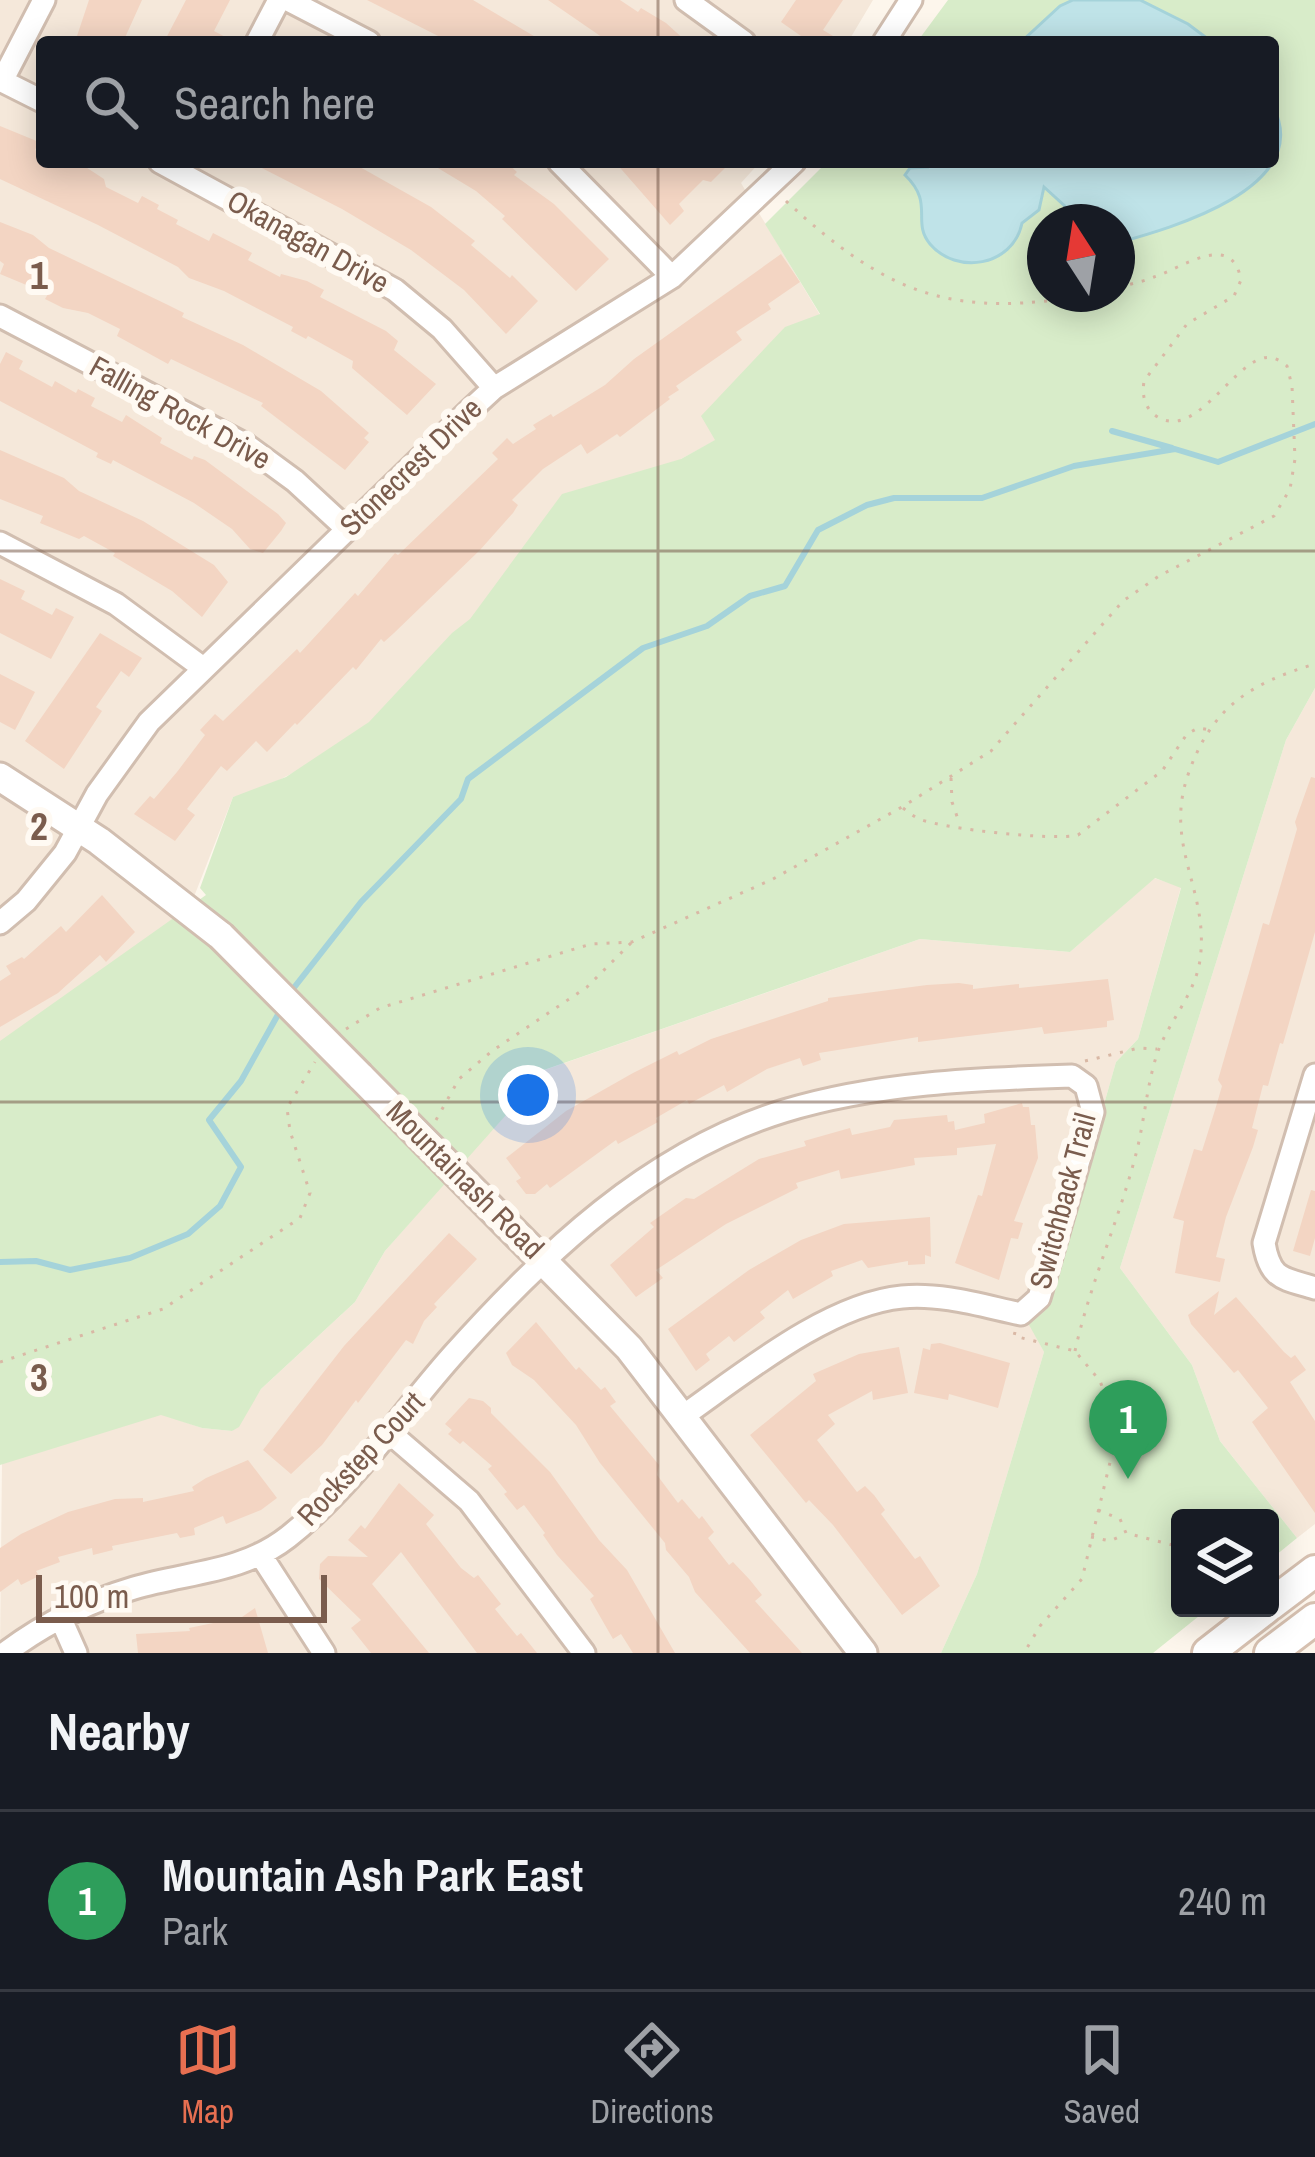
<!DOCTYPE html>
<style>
:root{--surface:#171b24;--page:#20242c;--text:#f1f3f6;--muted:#9ea1a6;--line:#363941;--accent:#e76f51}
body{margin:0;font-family:"Archivo Narrow",sans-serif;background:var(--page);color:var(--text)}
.controls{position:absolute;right:36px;bottom:36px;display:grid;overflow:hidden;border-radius:12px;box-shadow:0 6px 30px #0003}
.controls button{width:108px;height:108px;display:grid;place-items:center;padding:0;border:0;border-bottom:3px solid var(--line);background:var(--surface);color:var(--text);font:60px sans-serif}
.compass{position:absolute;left:1027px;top:204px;width:108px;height:108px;border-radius:50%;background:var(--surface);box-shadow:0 6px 30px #0003;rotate:348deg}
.scale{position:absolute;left:36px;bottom:30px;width:291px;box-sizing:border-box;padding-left:12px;border:6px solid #7a5c4d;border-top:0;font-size:33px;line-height:42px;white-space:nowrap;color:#7a5c4d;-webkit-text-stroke:9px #fffaf3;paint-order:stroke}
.you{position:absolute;left:528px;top:1095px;width:42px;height:42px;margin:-30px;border:9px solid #fff;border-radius:50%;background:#1a73e8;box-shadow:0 0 0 18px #1a73e833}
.badge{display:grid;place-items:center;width:78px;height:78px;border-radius:50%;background:var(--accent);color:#fff;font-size:39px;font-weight:700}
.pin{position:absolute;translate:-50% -99px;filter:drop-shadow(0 3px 6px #0008)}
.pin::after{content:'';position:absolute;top:63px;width:42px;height:36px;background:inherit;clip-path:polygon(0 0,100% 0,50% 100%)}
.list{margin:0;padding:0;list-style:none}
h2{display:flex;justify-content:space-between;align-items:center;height:156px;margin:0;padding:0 48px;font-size:51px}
h2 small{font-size:39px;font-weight:400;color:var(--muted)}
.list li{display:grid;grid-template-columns:78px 1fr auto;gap:36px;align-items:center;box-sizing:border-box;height:180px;padding:0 48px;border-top:3px solid var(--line)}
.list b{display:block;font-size:45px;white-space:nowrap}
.list p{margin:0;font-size:39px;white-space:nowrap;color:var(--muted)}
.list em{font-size:39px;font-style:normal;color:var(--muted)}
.icon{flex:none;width:66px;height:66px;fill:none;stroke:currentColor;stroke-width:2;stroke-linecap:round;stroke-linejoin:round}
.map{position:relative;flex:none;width:1315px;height:1653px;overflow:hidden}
.search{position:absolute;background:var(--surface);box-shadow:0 6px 30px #0003;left:36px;right:36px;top:36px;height:132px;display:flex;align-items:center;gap:30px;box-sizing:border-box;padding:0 42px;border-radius:12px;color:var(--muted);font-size:45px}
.sheet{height:336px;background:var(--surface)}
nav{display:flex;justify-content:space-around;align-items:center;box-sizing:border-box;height:168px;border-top:3px solid var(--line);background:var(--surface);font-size:33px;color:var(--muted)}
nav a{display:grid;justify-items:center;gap:6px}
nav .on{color:var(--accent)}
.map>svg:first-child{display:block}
.residential{fill:#f5e8da}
.green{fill:#d8ecc9;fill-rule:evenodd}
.water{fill:#bfe3e8;stroke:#a5d3da;stroke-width:3}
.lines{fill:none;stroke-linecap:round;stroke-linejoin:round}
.stream{stroke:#a5d3da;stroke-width:6}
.building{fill:#f3d5c3}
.minor-casing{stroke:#d1beb0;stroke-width:27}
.tertiary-casing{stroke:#d1beb0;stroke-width:33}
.secondary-casing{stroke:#d6c0b0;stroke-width:36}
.path{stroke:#d9b8a5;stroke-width:3;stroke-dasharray:3 9;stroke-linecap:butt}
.minor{stroke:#fff;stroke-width:21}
.tertiary{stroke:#fff;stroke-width:27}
.secondary{stroke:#fff;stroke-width:30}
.tertiary-bridge-casing{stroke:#d1beb0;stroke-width:33;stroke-linecap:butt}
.tertiary-bridge{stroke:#fff;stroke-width:27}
.grid{fill:none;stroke:#7a5c4d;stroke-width:3;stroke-opacity:0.55}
.labels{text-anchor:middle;stroke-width:12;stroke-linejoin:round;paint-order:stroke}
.street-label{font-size:30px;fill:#7a5c4d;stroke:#fffaf3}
.grid-label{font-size:39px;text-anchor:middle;font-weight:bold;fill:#7a5c4d;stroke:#fffaf3;stroke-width:12;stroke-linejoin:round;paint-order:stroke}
</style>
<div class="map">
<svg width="1315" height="1653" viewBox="0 0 1315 1653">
<rect width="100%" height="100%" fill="#fdf6ec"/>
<!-- residential -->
<path class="residential" d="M 0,0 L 873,0 L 848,42 L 42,42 L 42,162 L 760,162 L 741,183 L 820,315 L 716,440 L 681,459 L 426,680 L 392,721 L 262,789 L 233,797 L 179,935 L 0,1070 Z
M 1315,688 L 1315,1524 L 1297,1538 L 1220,1441 L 1192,1365 L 1120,1268 L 1286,740 Z
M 1154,878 L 1181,887 L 1138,1039 L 1116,1062 L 1048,1301 L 1029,1322 L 1044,1352 L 977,1574 L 941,1653 L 0,1653 L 2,1462 L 161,1414 L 202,1428 L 232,1431 L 261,1389 L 355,1302 L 385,1251 L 512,1106 L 496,1087 L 920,939 L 1070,952 Z"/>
<!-- green -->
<path class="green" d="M 948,0 L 1315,0 L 1315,688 L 1286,740 L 1120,1268 L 1192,1365 L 1220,1441 L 1297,1538 L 1270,1560 L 1270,1518 L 1180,1518 L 1180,1608 L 1209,1608 L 1153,1653 L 941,1653 L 977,1574 L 1044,1352 L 1028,1323 L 1048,1301 L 1116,1062 L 1138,1039 L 1181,888 L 1155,878 L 1070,952 L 920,939 L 501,1085 L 501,1092 L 513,1107 L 385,1251 L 355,1302 L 261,1389 L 239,1427 L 232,1431 L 202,1428 L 161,1415 L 0,1465 L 0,1041 L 206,895 L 200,888 L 233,797 L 286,777 L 369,722 L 452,633 L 470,619 L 562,494 L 681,459 L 715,440 L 701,416 L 785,327 L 820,314 L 765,224 L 827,162 L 1273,162 L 1273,42 L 917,42 ZM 1045,222 L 1117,222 L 1117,294 L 1045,294 Z"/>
<!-- water -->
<path class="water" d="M 1073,0 L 1140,0 L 1188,24 L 1212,42 L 1021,42 L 1060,6 Z
M 1273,106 C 1315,188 1171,228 1117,243 L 1117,222 L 1063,222 L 1060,219 L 1068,209 L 1044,187 L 1039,210 L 1022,223 C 1013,267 956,275 930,244 C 911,221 935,204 905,175 L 910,168 L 928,167 L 933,162 L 1273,162 Z"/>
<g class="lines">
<!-- stream -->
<path class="stream" d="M 1112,431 L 1172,448
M 289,994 L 361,902 L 461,799 L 468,779 L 643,648 L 707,626 L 750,596 L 785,586 L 818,530 L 867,505 L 894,498 L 982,498 L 1074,466 L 1175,449 L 1218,462 L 1315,424
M 0,1262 L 36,1261 L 70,1270 L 130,1258 L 188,1234 L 220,1206 L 241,1167 L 209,1120 L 241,1081 L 280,1011"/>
</g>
<!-- building -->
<path class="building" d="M 89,0 L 142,0 L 123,42 L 75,42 Z
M 186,0 L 230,0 L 214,31 L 235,42 L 164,42 Z
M 367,0 L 473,0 L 544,42 L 450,42 Z
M 548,0 L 620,0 L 638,12 L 641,8 L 666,23 L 687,42 L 609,42 Z
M 796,0 L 843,0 L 823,30 L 843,42 L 797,42 L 801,36 L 781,22 Z
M 0,126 L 39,142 L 35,150 L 42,154 L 42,162 L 78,162 L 104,179 L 106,187 L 138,203 L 142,196 L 159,205 L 157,209 L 178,220 L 176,224 L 209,241 L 213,233 L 252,253 L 248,260 L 280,277 L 281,274 L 307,281 L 324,290 L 320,297 L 386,331 L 398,341 L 394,350 L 436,384 L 407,415 L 352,368 L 353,361 L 308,336 L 306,339 L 291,331 L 293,327 L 224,291 L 189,278 L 178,267 L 98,225 L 0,179 Z
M 250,162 L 351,162 L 431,207 L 475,241 L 471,245 L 510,278 L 512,275 L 538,301 L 506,334 L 464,290 L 411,250 L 342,209 Z
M 428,162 L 506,162 L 517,172 L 514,175 L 554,204 L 609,259 L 576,291 L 502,219 L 505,216 L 476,191 Z
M 615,162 L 731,162 L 711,182 L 703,180 L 679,204 L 684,211 L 670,225 Z
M 0,222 L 33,235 L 49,248 L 166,304 L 184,313 L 182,317 L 243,345 L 321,391 L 369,433 L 364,438 L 369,442 L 345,470 L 261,406 L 263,403 L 171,359 L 168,364 L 117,336 L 120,329 L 88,313 L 63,308 L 45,299 L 48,294 L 0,274 L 4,264 L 0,261 Z
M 781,254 L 800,282 L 768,304 L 771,309 L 736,332 L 742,340 L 676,386 L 679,390 L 668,397 L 670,399 L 620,437 L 617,434 L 587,454 L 581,444 L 543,469 L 512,500 L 518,505 L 513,513 L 480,550 L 394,633 L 384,642 L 381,639 L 356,670 L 353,667 L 297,725 L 295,723 L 267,752 L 256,741 L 227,771 L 221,766 L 190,805 L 187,809 L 195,815 L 175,841 L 134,814 L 150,796 L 154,799 L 177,772 L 205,735 L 200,730 L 215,714 L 223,721 L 297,649 L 300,653 L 355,593 L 358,596 L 395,553 L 398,555 L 498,459 L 492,453 L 507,438 L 513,444 L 536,429 L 533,425 L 551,414 L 553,417 L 605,385 L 634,359 Z
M 6,352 L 23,361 L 19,369 L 52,387 L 55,381 L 76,393 L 78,389 L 95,398 L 91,406 L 122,422 L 126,415 L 162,438 L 160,443 L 192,460 L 194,456 L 205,460 L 278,514 L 286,523 L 281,531 L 263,553 L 250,549 L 232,529 L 194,503 L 113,460 L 111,464 L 96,457 L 98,453 L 0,401 L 0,364 Z
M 0,450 L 64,478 L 79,491 L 143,521 L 214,565 L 228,582 L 202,617 L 172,591 L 113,556 L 115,553 L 84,536 L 79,539 L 40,523 L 43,516 L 0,499 Z
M 0,579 L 25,591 L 21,599 L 52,615 L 56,608 L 74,617 L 51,659 L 0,633 Z
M 100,633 L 142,658 L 129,677 L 121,671 L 96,707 L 102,711 L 64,769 L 25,741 Z
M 0,674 L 35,692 L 15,730 L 0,722 Z
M 1311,777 L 1315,778 L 1315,932 L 1283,1044 L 1280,1043 L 1268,1086 L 1263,1085 L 1252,1128 L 1258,1130 L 1253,1147 L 1226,1217 L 1216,1257 L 1225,1259 L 1220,1282 L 1175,1273 L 1184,1221 L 1173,1218 L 1194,1149 L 1202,1151 L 1215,1110 L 1222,1086 L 1218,1080 L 1250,969 L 1263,923 L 1269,925 L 1297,829 L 1295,822 Z
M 102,895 L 135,932 L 106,962 L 100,955 L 58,993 L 0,1027 L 0,981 L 11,974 L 6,966 L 22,957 L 24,959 L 61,926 L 66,932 Z
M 1108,979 L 1114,1020 L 1107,1021 L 1107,1027 L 1044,1034 L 1042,1027 L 918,1042 L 918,1037 L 819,1053 L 821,1060 L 803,1066 L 800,1058 L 767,1069 L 727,1092 L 724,1085 L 689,1104 L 687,1100 L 656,1118 L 658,1122 L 618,1144 L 616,1140 L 550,1188 L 547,1184 L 535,1194 L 526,1194 L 516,1181 L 521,1178 L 506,1158 L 566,1111 L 633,1073 L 677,1051 L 679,1055 L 711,1039 L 828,1001 L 828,998 L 927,985 L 959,983 L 973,985 L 973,989 L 1019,984 L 1019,988 Z
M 1022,1103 L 1023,1107 L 1029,1107 L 1031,1125 L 1035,1125 L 1038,1158 L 1014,1221 L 1023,1223 L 1018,1239 L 1011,1238 L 999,1280 L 955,1263 L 978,1195 L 982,1196 L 996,1144 L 957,1148 L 957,1155 L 914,1158 L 915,1165 L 841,1179 L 839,1170 L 796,1183 L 798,1188 L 726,1224 L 656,1270 L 663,1278 L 636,1297 L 610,1265 L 654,1227 L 650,1223 L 686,1198 L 694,1199 L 759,1159 L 806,1146 L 804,1141 L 850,1128 L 852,1135 L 890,1127 L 894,1120 L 947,1115 L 948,1122 L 954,1121 L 955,1130 L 985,1123 L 984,1114 Z
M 1311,1190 L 1315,1191 L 1315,1238 L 1310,1256 L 1293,1251 Z
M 930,1217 L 931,1257 L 925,1255 L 925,1264 L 908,1265 L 908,1261 L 868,1268 L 862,1260 L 831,1271 L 833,1276 L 793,1299 L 788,1290 L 760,1312 L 765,1318 L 734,1342 L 729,1336 L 706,1354 L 710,1360 L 696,1371 L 668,1329 L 749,1270 L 801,1240 L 844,1224 Z
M 449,1233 L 477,1259 L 434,1304 L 437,1307 L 424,1321 L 413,1344 L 406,1340 L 358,1403 L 356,1400 L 322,1445 L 291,1474 L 263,1450 L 344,1346 Z
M 1219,1291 L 1214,1315 L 1236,1297 L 1284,1352 L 1291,1358 L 1295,1355 L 1306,1370 L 1290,1382 L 1315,1421 L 1315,1513 L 1252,1422 L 1268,1408 L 1238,1370 L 1234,1373 L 1191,1324 L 1188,1315 Z
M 536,1322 L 576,1370 L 579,1367 L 601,1390 L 605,1387 L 616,1402 L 610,1406 L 659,1465 L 657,1475 L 678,1503 L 682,1499 L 699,1519 L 702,1516 L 714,1532 L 708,1538 L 729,1565 L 733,1562 L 750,1580 L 762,1595 L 755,1601 L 802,1653 L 750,1653 L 695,1592 L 689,1577 L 666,1550 L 665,1543 L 600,1463 L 576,1425 L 534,1380 L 512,1365 L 506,1353 Z
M 940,1343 L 1010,1363 L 998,1408 L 949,1394 L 948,1400 L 914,1393 L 923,1348 L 930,1350 L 931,1344 Z
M 899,1347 L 908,1393 L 873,1400 L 872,1391 L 828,1415 L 835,1424 L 817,1440 L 857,1492 L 865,1486 L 874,1495 L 885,1510 L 881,1514 L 915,1559 L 920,1556 L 940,1586 L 902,1615 L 833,1525 L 809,1500 L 806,1503 L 750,1435 L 816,1381 L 813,1374 L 859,1354 Z
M 469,1398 L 483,1401 L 491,1408 L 491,1413 L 550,1472 L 599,1540 L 627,1570 L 675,1653 L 633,1653 L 621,1634 L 613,1639 L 590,1599 L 594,1596 L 557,1555 L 543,1535 L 545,1533 L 524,1505 L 517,1510 L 504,1494 L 507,1492 L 488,1469 L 492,1466 L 463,1441 L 460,1444 L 448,1434 L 452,1430 L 445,1424 Z
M 248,1460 L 277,1498 L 261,1510 L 226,1524 L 223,1516 L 194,1528 L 195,1535 L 180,1538 L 177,1533 L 112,1546 L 113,1550 L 93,1555 L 92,1548 L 58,1557 L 60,1562 L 36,1571 L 39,1576 L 21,1585 L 18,1579 L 0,1592 L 0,1548 L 21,1534 L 68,1512 L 115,1499 L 143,1498 L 143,1502 L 194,1491 L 192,1487 L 206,1478 Z
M 399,1483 L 434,1515 L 426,1524 L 461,1568 L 474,1578 L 478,1575 L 501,1604 L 495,1609 L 517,1636 L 521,1633 L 537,1653 L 477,1653 L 401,1552 L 372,1584 L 429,1653 L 371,1653 L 351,1628 L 361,1620 L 319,1579 L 320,1564 L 328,1556 L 368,1557 L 348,1540 L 361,1525 L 365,1529 Z
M 255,1608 L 268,1653 L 138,1653 L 136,1634 L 190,1631 L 189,1628 L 242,1617 Z"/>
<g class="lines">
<!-- minor casing -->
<g class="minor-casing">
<path id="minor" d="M 288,0 L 369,42
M 686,0 L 744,42
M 257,42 L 279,0
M 884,42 L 911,0
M 0,80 L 42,101
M 2,81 L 44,0
M 160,162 L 395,290 L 442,329 L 494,388
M 559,162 L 672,277
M 0,316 L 246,445 L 295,481 L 347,529
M 0,543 L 116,604 L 203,668
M 0,923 L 26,901 L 65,853 L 97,794 L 149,722 L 468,412 L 494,388 L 672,277 L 794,162
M 1315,1075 L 1264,1243 C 1270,1280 1283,1278 1315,1288
M 390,1433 L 469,1501 L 584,1653
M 260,1554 L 324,1653
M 60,1617 L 76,1653
M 5,1653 C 44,1624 87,1602 134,1588 C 187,1572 242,1573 288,1537 C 353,1486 398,1417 452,1356 C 543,1254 650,1152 784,1111 C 876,1083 976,1079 1072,1076 L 1086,1086 L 1093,1112 L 1039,1298 L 1021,1314 C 983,1306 941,1293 902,1297 C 828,1304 743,1374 683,1416"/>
</g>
<!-- tertiary casing -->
<g class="tertiary-casing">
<path id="tertiary" d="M 0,777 L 99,841 L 221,936
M 360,1076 L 629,1348 L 863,1653"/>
</g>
<!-- secondary casing -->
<g class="secondary-casing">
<path id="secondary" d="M 1270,1605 L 1315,1571
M 1208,1653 L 1266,1608
M 1270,1653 L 1315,1619"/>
</g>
<!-- path -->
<path class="path" d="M 786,201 C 890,297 954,319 1094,294
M 951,778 L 952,802 L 959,822
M 903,808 C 908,812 913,816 919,819 C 945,829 1052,841 1078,835 L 1162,771 L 1187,734 L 1198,728 L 1210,730
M 346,1029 L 380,1008 L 591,944 L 632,942 L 773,879 L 902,807 L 991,751 L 1123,601 L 1159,576 L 1274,516 L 1290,489 L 1295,459 L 1292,386 L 1287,366 C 1278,359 1271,355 1260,359 C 1228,371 1193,441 1156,416 C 1144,407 1142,395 1144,381 L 1187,324 L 1234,296 L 1241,280 C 1232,230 1182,268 1154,277 C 1142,282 1129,284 1117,288
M 1085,1061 L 1139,1048 L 1157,1049
M 436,1120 L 459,1079 L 492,1051 L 587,987 L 631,943
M 1015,1332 L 1014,1336 L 1075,1351 L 1100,1381 L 1118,1429 L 1082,1579 L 1040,1626 L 1024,1653
M 1075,1351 C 1090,1283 1120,1218 1137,1150 C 1145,1117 1147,1083 1158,1051 C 1170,1020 1195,994 1200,960 C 1210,890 1162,845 1189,772 C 1212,707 1251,683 1315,664
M 0,1362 L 163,1309 L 300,1218 L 310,1193 L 290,1131 L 287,1108 L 315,1062
M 1098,1510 L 1120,1519 L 1126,1533 L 1180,1547
M 1091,1537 L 1110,1541 L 1125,1534"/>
<!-- minor -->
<use href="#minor" class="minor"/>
<!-- tertiary -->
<use href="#tertiary" class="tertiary"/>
<!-- secondary -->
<use href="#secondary" class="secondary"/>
<!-- tertiary-bridge casing -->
<g class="tertiary-bridge-casing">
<path id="tertiary-bridge" d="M 221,936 L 360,1076"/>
</g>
<!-- tertiary-bridge -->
<use href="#tertiary-bridge" class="tertiary-bridge"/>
</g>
<!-- grid -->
<path class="grid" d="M 658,0 L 658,42M 658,162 L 658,1653M 0,551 L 1315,551M 0,1102 L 1315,1102"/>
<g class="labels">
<!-- street labels -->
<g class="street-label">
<text transform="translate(308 242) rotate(29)" y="10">Okanagan Drive</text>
<text transform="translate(180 413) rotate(29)" y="10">Falling Rock Drive</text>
<text transform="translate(411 467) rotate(-44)" y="10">Stonecrest Drive</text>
<text transform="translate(465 1180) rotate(45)" y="10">Mountainash Road</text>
<text transform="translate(1063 1201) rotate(-75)" y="10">Switchback Trail</text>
<text transform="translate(361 1459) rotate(-47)" y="10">Rockstep Court</text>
</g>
</g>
<g class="grid-label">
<text x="39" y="289">1</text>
<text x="39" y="840">2</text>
<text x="39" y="1391">3</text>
</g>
</svg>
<div class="controls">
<button><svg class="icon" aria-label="layers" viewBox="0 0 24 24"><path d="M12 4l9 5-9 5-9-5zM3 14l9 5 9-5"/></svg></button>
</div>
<svg class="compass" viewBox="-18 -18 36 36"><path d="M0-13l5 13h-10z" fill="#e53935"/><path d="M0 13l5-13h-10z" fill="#9ea1a6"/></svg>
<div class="scale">100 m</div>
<div class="you"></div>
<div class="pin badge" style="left:1128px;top:1479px;background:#2e9e5b">1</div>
<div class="search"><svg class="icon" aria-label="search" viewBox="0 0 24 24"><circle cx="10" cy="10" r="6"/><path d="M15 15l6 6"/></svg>Search here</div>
</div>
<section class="sheet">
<h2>Nearby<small></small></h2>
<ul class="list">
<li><span class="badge" style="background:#2e9e5b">1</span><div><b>Mountain Ash Park East</b><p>Park</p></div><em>240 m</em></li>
</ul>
</section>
<nav>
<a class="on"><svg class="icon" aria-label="map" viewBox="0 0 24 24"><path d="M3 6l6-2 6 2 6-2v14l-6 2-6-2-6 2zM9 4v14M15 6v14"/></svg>Map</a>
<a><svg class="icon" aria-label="directions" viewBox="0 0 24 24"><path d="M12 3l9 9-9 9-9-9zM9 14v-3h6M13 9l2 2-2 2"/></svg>Directions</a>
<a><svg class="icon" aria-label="saved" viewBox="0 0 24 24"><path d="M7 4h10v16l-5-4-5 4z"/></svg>Saved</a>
</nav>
